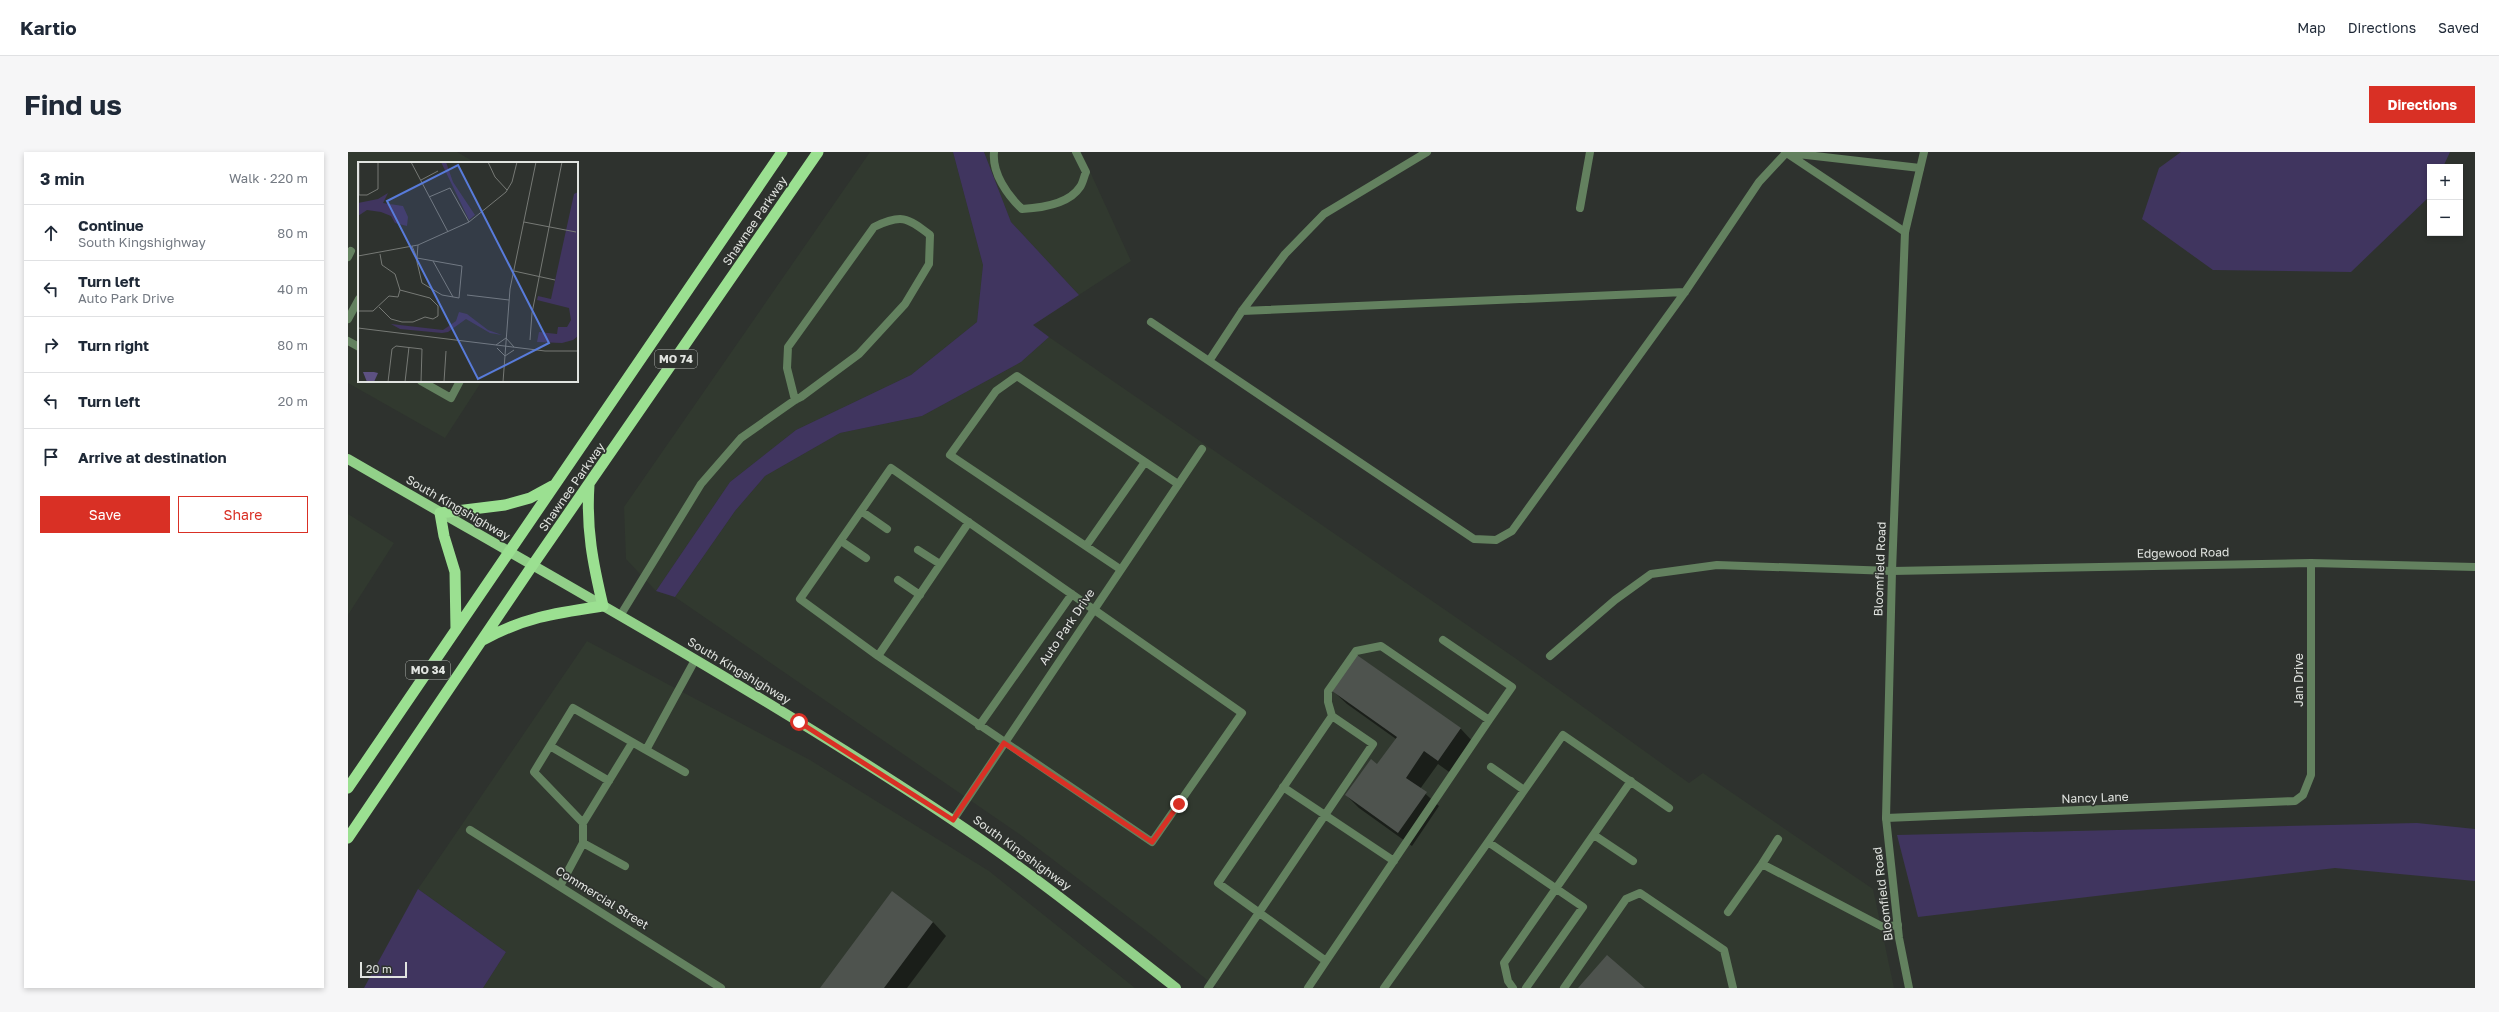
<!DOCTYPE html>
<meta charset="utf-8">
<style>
:root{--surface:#fff;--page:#f6f6f7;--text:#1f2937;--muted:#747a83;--line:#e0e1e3;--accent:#d93025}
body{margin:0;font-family:"Golos Text",sans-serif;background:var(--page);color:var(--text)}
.controls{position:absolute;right:12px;top:12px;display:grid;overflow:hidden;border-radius:0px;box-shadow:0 2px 6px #0003}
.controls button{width:36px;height:36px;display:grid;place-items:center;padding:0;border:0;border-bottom:1px solid var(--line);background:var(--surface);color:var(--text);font:20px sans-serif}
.scale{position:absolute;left:12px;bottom:10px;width:47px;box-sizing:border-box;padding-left:4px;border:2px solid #e1e4e0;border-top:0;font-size:11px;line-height:14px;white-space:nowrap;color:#e1e4e0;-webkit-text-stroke:3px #2e322e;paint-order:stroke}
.stop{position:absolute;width:12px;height:12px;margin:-9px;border:3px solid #d93025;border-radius:50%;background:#fff}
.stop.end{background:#d93025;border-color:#fff;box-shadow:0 1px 4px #0008}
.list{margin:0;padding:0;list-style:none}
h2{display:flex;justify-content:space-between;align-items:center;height:52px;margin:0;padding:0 16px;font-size:17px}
h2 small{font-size:13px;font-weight:400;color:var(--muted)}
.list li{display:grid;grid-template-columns:26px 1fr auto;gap:12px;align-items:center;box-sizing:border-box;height:56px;padding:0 16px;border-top:1px solid var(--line)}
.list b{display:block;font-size:15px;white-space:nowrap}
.list p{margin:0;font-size:13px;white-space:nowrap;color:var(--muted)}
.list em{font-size:13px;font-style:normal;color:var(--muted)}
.actions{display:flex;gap:8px;padding:12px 16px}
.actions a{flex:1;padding:9px 0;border:1px solid var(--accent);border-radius:0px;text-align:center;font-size:14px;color:var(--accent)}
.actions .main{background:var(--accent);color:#fff}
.icon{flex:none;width:22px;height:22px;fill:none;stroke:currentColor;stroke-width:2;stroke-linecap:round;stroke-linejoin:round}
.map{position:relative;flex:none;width:2127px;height:836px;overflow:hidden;border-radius:0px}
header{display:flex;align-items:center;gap:24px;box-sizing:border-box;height:56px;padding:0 20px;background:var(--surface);border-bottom:1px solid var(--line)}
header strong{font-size:19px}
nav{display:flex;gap:22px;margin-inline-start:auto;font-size:14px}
.intro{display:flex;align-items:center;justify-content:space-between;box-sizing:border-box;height:96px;padding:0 24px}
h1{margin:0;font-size:28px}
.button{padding:10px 18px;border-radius:0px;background:var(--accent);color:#fff;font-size:14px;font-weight:700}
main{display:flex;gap:24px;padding:0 24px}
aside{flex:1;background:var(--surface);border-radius:0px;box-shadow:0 2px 6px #0003}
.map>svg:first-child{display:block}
.built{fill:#31392f}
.green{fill:#40355f}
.shadow{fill:#0007}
.building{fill:#4e534e}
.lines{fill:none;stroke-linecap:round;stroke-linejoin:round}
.service{stroke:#63815f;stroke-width:8}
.minor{stroke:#63815f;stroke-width:8}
.tertiary{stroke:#63815f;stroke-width:8}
.primary{stroke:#92d089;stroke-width:10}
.trunk{stroke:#9be091;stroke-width:11}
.route{stroke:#d93025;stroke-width:5}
.labels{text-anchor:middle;stroke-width:3.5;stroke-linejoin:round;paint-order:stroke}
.shield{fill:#2e322e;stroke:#abafab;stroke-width:1}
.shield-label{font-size:11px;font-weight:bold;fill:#e1e4e0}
.street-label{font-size:12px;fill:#e1e4e0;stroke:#2e322e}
.inset-road{fill:none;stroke:#767975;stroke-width:1}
.view{fill:#587bda;fill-opacity:0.15;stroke:#587bda;stroke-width:2}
.inset-edge{fill:none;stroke:#e1e4e0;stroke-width:2}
</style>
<header>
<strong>Kartio</strong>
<nav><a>Map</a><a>Directions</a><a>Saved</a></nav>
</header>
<div class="intro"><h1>Find us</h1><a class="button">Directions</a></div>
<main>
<aside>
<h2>3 min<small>Walk · 220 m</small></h2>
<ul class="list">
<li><svg class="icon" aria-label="ahead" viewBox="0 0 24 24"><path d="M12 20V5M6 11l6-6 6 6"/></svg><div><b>Continue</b><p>South Kingshighway</p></div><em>80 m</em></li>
<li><svg class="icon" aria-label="left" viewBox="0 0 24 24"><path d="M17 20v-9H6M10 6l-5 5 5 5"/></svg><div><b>Turn left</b><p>Auto Park Drive</p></div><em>40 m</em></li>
<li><svg class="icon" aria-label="right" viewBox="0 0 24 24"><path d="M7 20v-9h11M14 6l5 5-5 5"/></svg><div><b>Turn right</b></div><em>80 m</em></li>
<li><svg class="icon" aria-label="left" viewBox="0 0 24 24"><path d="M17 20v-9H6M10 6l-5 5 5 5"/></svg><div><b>Turn left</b></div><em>20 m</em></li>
<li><svg class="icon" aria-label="arrive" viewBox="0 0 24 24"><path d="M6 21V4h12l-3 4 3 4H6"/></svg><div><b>Arrive at destination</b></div></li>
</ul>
<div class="actions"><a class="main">Save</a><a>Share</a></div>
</aside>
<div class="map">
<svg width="2127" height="836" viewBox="0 0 2127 836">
<rect width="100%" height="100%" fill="#2e322e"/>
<!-- built -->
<path class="built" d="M 0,0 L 109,0 L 128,11 L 11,11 L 11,229 L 134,229 L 97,286 L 0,231 Z
M 522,0 L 605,0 L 635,113 L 629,170 L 563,223 L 448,278 L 382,330 L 308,439 L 278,407 L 276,355 Z
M 636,0 L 733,0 L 783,109 L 731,143 L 663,70 Z
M 701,185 L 1167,506 L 1341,631 L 1355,621 L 1525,737 L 1546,836 L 869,836 L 805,784 L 674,684 L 327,445 L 387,359 L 417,324 L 492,281 L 574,264 L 673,210 Z
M 0,362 L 46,391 L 0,463 Z
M 239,489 L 462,608 L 641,719 L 787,836 L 135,836 L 158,800 L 70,737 Z"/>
<!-- green -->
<path class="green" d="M 605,0 L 636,0 L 663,70 L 731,143 L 685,173 L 701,185 L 673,210 L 574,264 L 492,281 L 417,324 L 387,359 L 327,445 L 308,439 L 382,330 L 448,278 L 563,223 L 629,170 L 635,113 Z
M 1833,0 L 2102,0 L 2095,15 L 2082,15 L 2082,44 L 2003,120 L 1865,118 L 1794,67 L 1811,16 Z
M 2069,671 L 2127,677 L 2127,729 L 1987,716 L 1570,765 L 1549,683 Z
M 70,737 L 158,800 L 135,836 L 16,836 Z"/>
<!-- shadow -->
<path class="shadow" d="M 1010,504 L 1113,577 L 1126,591 L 1104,622 L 1090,612 L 1072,637 L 1091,654 L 1064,694 L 1011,656 L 998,643 L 1030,613 L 1048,587 L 999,552 L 985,539 Z
M 585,770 L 598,784 L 559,836 L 473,836 Z"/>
<!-- building -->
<path class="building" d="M 1009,503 L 1113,576 L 1090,609 L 1076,599 L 1058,626 L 1079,640 L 1050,681 L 997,643 L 1023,607 L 1029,612 L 1049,585 L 984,539 Z
M 544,739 L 585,770 L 536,836 L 472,836 Z
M 1259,803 L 1297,836 L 1230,836 Z"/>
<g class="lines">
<!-- service -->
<path class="service" d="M 646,0 C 644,21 659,43 674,57 C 692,56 721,52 732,35 C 735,31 736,24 738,20 L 728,0
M 0,105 L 3,99
M 0,167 L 11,147
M 0,189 L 11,195
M 73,229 L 103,246 L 112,229
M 543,316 L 894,561 L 804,690 L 530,504 L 452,447 Z
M 513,359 L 539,377
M 493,389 L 518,406
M 738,394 L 797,310
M 570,398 L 592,412
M 772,417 L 602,303 L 648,239 L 669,224 L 830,332
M 550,428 L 572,443
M 272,464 L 353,332 L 393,286 L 447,248 L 453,245 L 511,202 L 557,152 L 581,112 L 582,83 C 559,65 553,62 526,75 L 440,195 L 439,216 L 447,248
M 530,504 L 621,370
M 1202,504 L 1267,448 L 1303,422 L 1369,413 L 1544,419
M 631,574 L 724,442
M 284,591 L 235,671 L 186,620 L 225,556 L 298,598 L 347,508
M 202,594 L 261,629
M 298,598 L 337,620
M 1143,615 L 1176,638
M 935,635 L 1046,709
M 1246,683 L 1285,709
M 1140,690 L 1215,583 L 1321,656
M 235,691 L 277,714
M 1414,712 L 1430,687
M 212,734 L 235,691 L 235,671
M 1380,760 L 1414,712 L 1535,775 L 1550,773
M 978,809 L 1141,568
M 860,836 L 1025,592 L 984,564
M 960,836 L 978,809 L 870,731 L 984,564 L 980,550 L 980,539 L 1008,499 L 1033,494 L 1141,568 L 1164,535 L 1095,488
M 1036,836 L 1140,690 L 1235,755 L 1178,836
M 1165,836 L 1160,829 L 1156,811 L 1283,629
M 1216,836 L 1278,747 L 1292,741 L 1376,798 L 1385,836"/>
<!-- minor -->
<path class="minor" d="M 1079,0 L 976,62 L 937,102 L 894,159 L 861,209 L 1126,387 L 1148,388 L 1164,379 L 1337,140 L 1411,30 L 1438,1
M 1437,0 L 1557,80
M 1441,1 L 1572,16
M 1232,56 L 1242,0
M 894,159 L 1337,140
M 803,170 L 861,209
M 1544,419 L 1963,411 L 2127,415
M 1538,666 L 1947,649 L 1955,643 L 1963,623 L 1963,411
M 605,668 L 854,297
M 122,678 L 373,836"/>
<!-- tertiary -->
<path class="tertiary" d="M 1561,836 L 1551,786 L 1538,666 L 1544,419 L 1557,80 L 1576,0"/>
<!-- primary -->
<path class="primary" d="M 0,307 C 202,424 408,537 603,667 C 681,719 754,778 828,836"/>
<!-- trunk -->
<path class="trunk" d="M 108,478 L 107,420 L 96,384 L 92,361 L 157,353 L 182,346 L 204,334
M 135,488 C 177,465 208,461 255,454 C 245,412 238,377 241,333
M 0,636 L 434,0
M 0,686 L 184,414 L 470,0"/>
</g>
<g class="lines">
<!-- route -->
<path class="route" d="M 451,570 L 605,668 L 656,591 L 804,690 L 831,652"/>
</g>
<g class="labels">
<!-- shield labels -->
<g class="shield">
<rect x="307" y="198" width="42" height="18" rx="3"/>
<rect x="58" y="509" width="44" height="18" rx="3"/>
</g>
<g class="shield-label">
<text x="328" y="211">MO 74</text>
<text x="80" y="522">MO 34</text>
</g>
<!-- street labels -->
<g class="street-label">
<text transform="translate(407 69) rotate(-56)" y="4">Shawnee Parkway</text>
<text transform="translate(224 335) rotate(-55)" y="4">Shawnee Parkway</text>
<text transform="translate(110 356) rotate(30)" y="4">South Kingshighway</text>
<text transform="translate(1835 401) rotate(-1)" y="4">Edgewood Road</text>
<text transform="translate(1532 417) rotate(-88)" y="4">Bloomfield Road</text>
<text transform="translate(719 475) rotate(-56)" y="4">Auto Park Drive</text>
<text transform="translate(391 519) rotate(31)" y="4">South Kingshighway</text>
<text transform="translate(1951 528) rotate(-90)" y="4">Jan Drive</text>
<text transform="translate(1747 646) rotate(-2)" y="4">Nancy Lane</text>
<text transform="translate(674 701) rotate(36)" y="4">South Kingshighway</text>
<text transform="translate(1535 742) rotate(-97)" y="4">Bloomfield Road</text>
<text transform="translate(254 746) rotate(32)" y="4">Commercial Street</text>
</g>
</g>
<!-- overview -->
<g transform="translate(10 10)">
<rect width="220" height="220" fill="#2e322e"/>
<path d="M 83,0 L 88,0 L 95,20 L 117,53 L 111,58 ZM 220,30 L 220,174 L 215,178 L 204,181 L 179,180 L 181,170 L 199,172 L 200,165 L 209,165 L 213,158 L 211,146 L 179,138 L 180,134 L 193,137 L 216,32 ZM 30,31 L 25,41 L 45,44 L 50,55 L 49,64 L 37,61 L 33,54 L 23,50 L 9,48 L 0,54 L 0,41 L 20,37 ZM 101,150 L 109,152 L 130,168 L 144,173 L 132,171 L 108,157 L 90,170 L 84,171 L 42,167 L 33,162 L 85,168 L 98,159 Z" fill="#40355f"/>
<path d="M 5,210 L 16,210 L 20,211 L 16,220 L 9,220 Z" fill="#5d5182"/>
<path class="inset-road" d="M 1,0 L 1,33 L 9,33 L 20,27 L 20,0M 53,0 L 90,70M 130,0 L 137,15 L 149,28M 63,18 L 80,9M 71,35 L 92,26 L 111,60M 166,60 L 218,70M 54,84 L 59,96 L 104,104 L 101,136 L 84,133 L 64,121 L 59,100 L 59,96 L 60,83M 0,94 L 60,83 L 111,60 L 148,30 L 154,20 L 159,0M 75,99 L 95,135M 156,109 L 197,118M 109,133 L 151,138M 21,145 L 33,157 L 44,160 L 55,160 L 67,155 L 75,157 L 80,154 L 80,144 L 72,136 L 42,128M 0,149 L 15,149 L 31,134 L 40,135 L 42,128 L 37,112 L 24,103 L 22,92M 0,166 L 187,189 L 220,189M 172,178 L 174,151 L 204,0M 138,183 L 148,176 L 156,185M 139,186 L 147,194 L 156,188M 30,220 L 34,187 L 38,184 L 64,187 L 63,220M 47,220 L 51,185M 86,220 L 88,189M 145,220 L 152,127 L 178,0"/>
<path class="view" d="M 100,3 L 191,181 L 120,217 L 29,39 Z"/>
<rect width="220" height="220" class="inset-edge"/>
</g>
</svg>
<div class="controls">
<button>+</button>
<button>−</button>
</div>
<div class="scale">20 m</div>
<div class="stop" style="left:451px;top:570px"></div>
<div class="stop end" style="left:831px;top:652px"></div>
</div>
</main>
